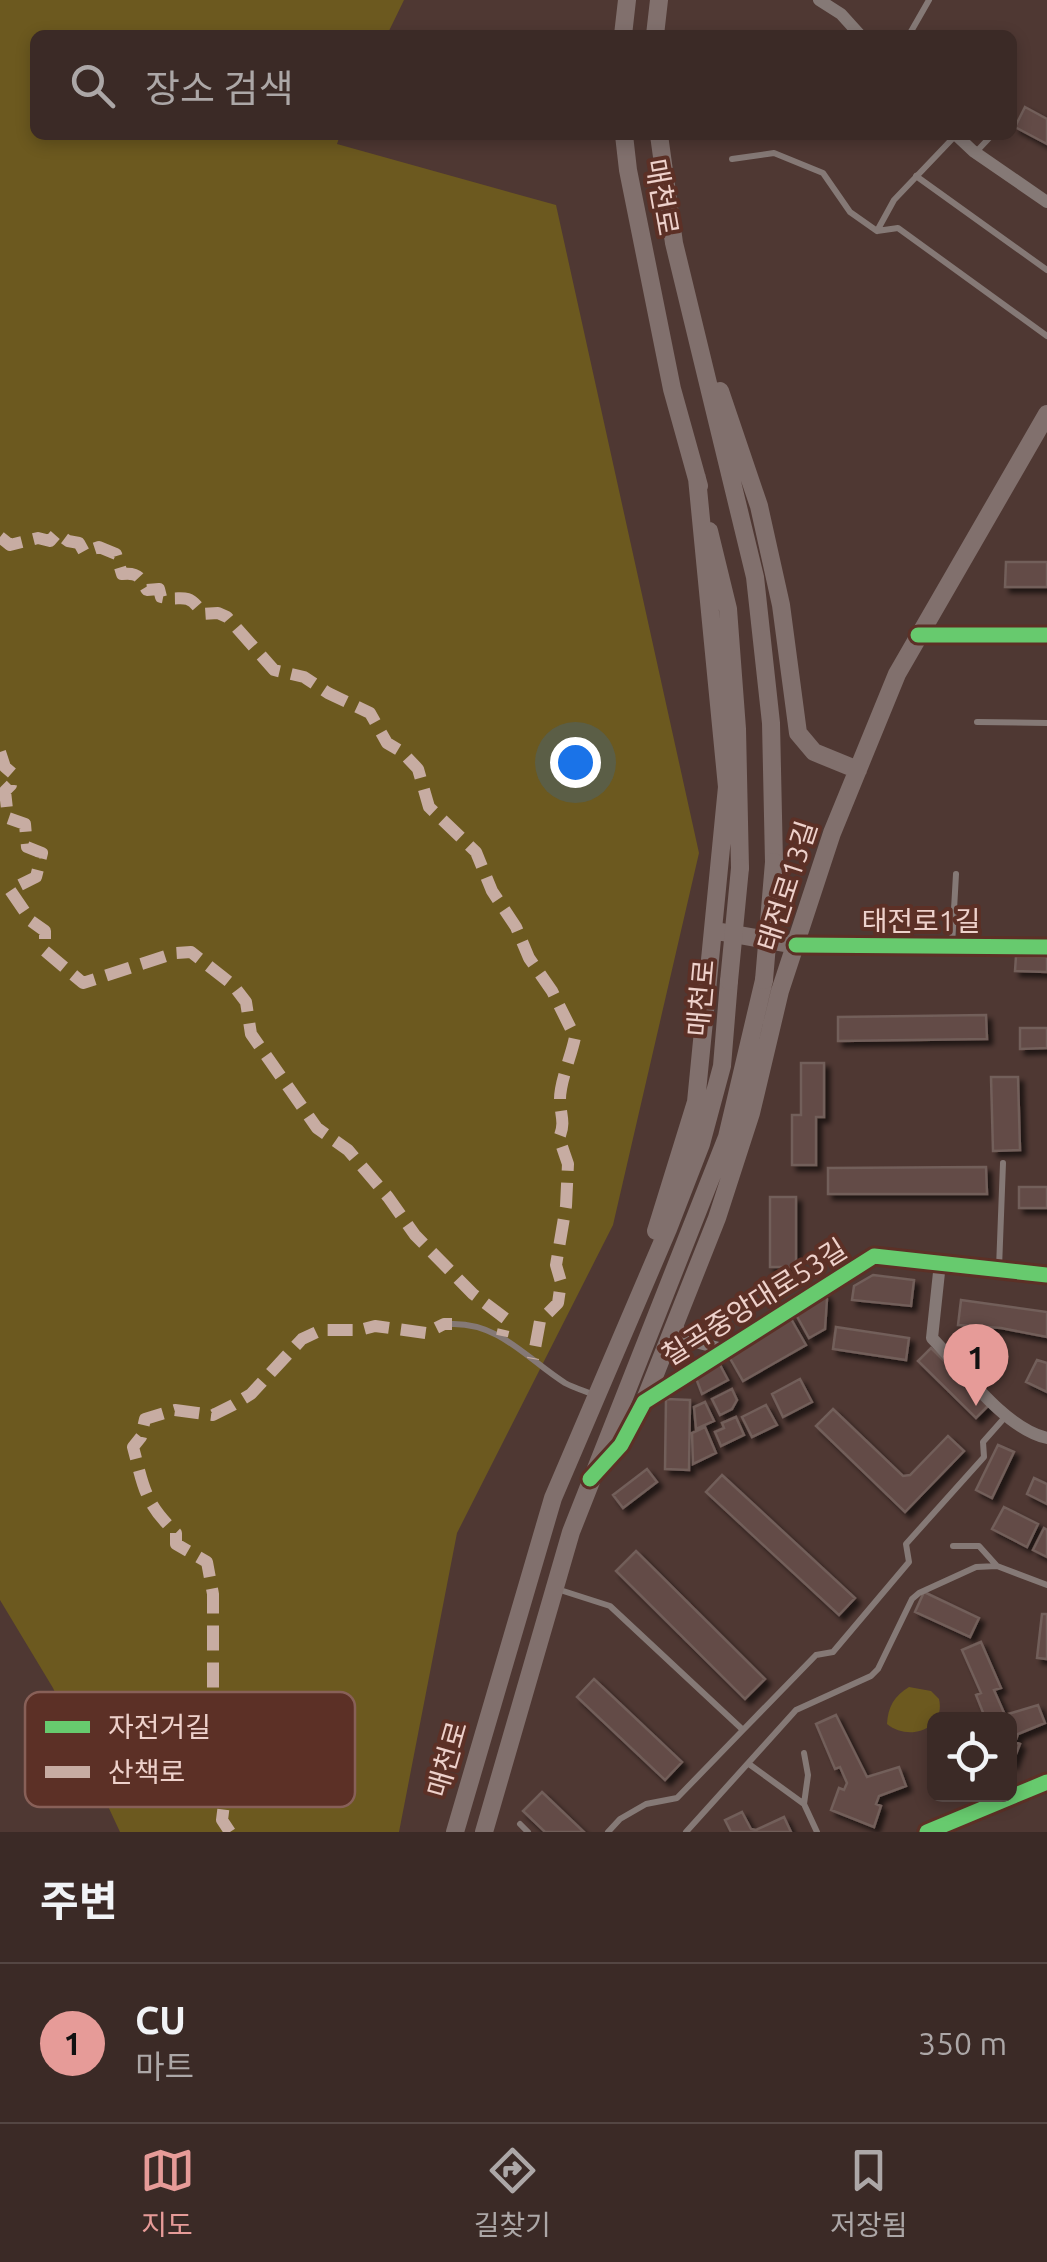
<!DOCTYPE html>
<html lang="ko">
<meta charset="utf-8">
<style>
:root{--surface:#3b2a26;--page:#463632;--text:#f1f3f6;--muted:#aca7a7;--line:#544643;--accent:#e69b98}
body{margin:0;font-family:Ubuntu,"Noto Sans KR",sans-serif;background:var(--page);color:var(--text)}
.controls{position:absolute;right:30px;bottom:30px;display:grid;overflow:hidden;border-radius:15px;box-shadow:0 5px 15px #0003}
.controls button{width:90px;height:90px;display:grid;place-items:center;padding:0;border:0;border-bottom:2px solid var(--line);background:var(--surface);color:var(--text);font:50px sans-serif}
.you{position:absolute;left:575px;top:762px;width:35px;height:35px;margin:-25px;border:8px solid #fff;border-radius:50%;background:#1a73e8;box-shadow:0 0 0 15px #1a73e833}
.badge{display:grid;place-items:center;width:65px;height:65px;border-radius:50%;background:var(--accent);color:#111;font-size:32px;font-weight:700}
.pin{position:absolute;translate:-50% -82px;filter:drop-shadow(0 2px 5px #0008)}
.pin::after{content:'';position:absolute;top:52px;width:35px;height:30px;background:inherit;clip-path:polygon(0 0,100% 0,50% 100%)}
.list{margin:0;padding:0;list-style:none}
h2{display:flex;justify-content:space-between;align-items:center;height:130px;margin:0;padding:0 40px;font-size:42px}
h2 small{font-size:32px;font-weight:400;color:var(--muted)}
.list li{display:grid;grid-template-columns:65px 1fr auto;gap:30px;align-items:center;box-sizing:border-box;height:160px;padding:0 40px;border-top:2px solid var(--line)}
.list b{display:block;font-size:38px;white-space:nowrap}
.list p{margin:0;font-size:32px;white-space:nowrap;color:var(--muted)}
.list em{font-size:32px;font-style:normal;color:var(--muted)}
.icon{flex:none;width:55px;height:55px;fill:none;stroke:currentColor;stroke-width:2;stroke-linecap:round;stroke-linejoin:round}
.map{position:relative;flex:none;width:1047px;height:1832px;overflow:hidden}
.search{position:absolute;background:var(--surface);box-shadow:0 5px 15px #0003;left:30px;right:30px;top:30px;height:110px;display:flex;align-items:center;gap:25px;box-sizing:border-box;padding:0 35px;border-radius:15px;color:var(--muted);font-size:38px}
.sheet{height:290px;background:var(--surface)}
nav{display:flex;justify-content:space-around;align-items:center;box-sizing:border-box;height:140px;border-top:2px solid var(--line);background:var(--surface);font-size:28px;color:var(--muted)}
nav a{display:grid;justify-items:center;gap:5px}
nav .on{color:var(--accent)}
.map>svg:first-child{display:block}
.green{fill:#6c591f}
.building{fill:#634c47;stroke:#725e5a;stroke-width:2.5;filter:url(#shadow)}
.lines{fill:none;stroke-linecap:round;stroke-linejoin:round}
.service{stroke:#857976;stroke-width:6}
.minor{stroke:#857976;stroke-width:12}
.secondary{stroke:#81706d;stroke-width:18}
.secondary-bridge{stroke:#81706d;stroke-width:18}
.quiet{stroke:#c7aca2;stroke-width:12;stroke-dasharray:25 12;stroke-linecap:butt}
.cycleway-casing{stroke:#5c3026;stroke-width:21}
.cycleway{stroke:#67ca6e;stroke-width:15}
.labels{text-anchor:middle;stroke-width:8;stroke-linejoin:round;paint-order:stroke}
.street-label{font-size:28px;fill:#eed1cb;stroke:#5c3026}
.key{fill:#5c3026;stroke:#886058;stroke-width:2.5}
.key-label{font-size:28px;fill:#eed1cb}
</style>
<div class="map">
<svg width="1047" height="1832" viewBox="0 0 1047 1832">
<defs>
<filter id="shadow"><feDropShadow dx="5" dy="5" stdDeviation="2.5" flood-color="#0009"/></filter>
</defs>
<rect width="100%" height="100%" fill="#4f3833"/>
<!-- green -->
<path class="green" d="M 0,0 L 404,0 L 387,35 L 35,35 L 35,135 L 340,135 L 337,144 L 556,205 L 699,853 L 613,1225 L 457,1533 L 399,1832 L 120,1832 L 53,1688 L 0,1600 Z
M 909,1687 L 931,1691 L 939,1699 C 946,1729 909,1742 887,1724 C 888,1707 894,1696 909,1687 Z"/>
<!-- building -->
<path class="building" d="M 1025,107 L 1047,119 L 1047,144 L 1015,127 Z
M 1006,562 L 1047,562 L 1047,587 L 1005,587 Z
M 1016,956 L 1047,957 L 1047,972 L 1015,971 Z
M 986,1015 L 987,1039 L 838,1041 L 838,1017 Z
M 1020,1028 L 1047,1028 L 1047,1048 L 1020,1049 Z
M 801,1063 L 824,1063 L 824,1117 L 816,1117 L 816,1165 L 792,1165 L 792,1115 L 801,1115 Z
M 991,1077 L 1018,1077 L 1020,1150 L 993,1151 Z
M 986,1167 L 987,1194 L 828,1194 L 828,1168 Z
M 1019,1187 L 1047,1187 L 1047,1208 L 1019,1208 Z
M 770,1197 L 796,1197 L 796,1267 L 770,1267 Z
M 873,1275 L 914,1280 L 911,1306 L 852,1300 L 854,1286 Z
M 824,1293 L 827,1299 L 825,1329 L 809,1338 L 794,1311 Z
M 961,1300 L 1047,1312 L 1047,1337 L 1001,1328 L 958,1325 Z
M 790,1317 L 806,1345 L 743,1381 L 727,1353 Z
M 836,1327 L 909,1338 L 906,1360 L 833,1349 Z
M 931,1348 L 989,1405 L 976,1418 L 918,1361 Z
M 1037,1360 L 1047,1363 L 1047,1392 L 1026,1382 Z
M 718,1361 L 728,1380 L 702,1394 L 694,1373 Z
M 800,1379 L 812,1402 L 783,1417 L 772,1394 Z
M 732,1389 L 737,1400 L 732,1409 L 720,1415 L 712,1399 Z
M 666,1399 L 690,1400 L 689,1470 L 665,1469 Z
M 705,1402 L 714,1421 L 696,1429 L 694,1407 Z
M 766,1405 L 777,1425 L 752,1437 L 742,1417 Z
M 833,1409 L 903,1476 L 910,1475 L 948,1436 L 964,1451 L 905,1512 L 816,1426 Z
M 736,1417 L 744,1435 L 721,1446 L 715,1432 L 724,1428 L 722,1423 Z
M 705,1427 L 716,1453 L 693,1464 L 692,1433 Z
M 998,1445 L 1014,1452 L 992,1498 L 976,1490 Z
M 647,1469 L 657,1482 L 623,1508 L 613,1495 Z
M 722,1475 L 855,1598 L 839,1615 L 706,1492 Z
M 1034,1478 L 1047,1484 L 1047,1504 L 1027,1494 Z
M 1004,1507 L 1038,1524 L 1027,1547 L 992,1529 Z
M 1044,1528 L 1047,1530 L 1047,1557 L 1033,1550 Z
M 636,1551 L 765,1679 L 745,1699 L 616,1571 Z
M 924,1592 L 979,1618 L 970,1637 L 915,1612 Z
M 1042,1614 L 1047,1614 L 1047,1659 L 1037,1658 Z
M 981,1642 L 1001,1688 L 994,1690 L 1005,1715 L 1038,1705 L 1045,1723 L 1018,1734 L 1015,1742 L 1020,1744 L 1012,1764 L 1010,1763 L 1010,1720 L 986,1720 L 976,1695 L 981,1693 L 962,1650 Z
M 594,1679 L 682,1762 L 665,1780 L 577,1697 Z
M 836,1715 L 867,1777 L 899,1767 L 906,1786 L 879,1796 L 876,1804 L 881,1806 L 874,1827 L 831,1810 L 839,1788 L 844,1790 L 847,1783 L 840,1767 L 835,1769 L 816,1724 Z
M 542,1792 L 584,1832 L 545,1832 L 523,1811 Z
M 742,1812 L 751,1829 L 756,1830 L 784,1817 L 791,1832 L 731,1832 L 725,1820 Z"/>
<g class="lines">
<!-- service -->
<path class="service" d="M 909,35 L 929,0
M 955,136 L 894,200 L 877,231 L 898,228 L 1047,336
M 976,152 L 992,135
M 732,159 L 774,153 L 823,173 L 850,212 L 877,231
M 916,176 L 1047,270
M 977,722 L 1047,723
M 952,945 L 956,874
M 999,1268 L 1003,1163
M 452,1324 C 500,1323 527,1359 565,1383 C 574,1388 585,1391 595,1395
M 953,1546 L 979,1546 L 997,1566
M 557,1589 L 610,1606 L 743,1730 L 816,1655 L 833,1652 L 909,1562 L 906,1544 L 984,1457 L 983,1442 L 1006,1416
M 804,1753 L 808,1775 L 804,1804
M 749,1764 L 804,1804 L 817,1832
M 520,1824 L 528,1832
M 608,1832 L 620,1819 L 646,1804 L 677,1798 L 743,1730
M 686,1832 L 796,1710 L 871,1676 L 878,1669 L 912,1599 L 919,1593 L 976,1567 L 997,1566 L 1047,1585"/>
<!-- minor -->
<path class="minor" d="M 819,0 L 841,14 L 860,35
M 956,135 L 973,151 L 1047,202
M 918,635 L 1047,635
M 796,945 L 1047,947
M 940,1263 L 932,1338 C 962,1369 1005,1429 1047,1438
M 674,1327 L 695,1342 L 723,1349
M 599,1469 L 621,1445 L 644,1402 L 874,1256 L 1047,1275
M 927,1832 L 1047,1782"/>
<!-- secondary -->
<path class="secondary" d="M 623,35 L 627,0
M 655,35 L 659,0
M 624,135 L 628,170 L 672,389 L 699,486
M 659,135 L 674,243 L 755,577 L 771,723 L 774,862
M 720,391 L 759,506 L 781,605 L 798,733 L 814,752 L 858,770
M 709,531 L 728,609 L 737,729 L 740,868
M 722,932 L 796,945
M 656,1231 L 696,1102 L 727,787 L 697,478
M 644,1402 L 717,1218 L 751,1113 L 780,991 L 832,833 L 897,674 L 1047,414
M 455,1832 L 553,1498 L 668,1229 L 701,1144 L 722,1066 L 729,981
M 484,1832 L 571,1532 L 727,1137 L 764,980"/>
<!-- secondary-bridge -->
<path class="secondary-bridge" d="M 764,980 L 774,862
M 729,981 L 740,868"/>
<!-- quiet -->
<path class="quiet" d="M 0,537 L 10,545 L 38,538 L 50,541 L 57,533 L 68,541 L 79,543 L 84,552 L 99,547 L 116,554 L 122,574 C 139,572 139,577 147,590 L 159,589 L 161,597 C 183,602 187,590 203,614 L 218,613 L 227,617 L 274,670 L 304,677 L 328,693 L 370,713 L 387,743 L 402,752 L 418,769 L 429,807 L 476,852 L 492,891 L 516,927 L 529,958 L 552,991 L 575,1037 C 572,1054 560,1081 560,1099 C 560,1115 566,1122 559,1138 L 568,1164 L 566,1206 L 556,1265 L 561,1282 L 558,1303 L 540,1321 L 533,1359
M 0,752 L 5,767 L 13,774 L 11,785 L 5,791 L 8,818 L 25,824 L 27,847 L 42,853 L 36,877 L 10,890 L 31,921 L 45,931 L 45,951 L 83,983 L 175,953 L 191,952 L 233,985 L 246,1002 L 251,1034 L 317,1128 L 348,1150 L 388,1197 L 415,1235 L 473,1294 L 506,1319 L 502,1336
M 230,1832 L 222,1820 L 225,1796 L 216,1747 L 213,1689 L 213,1594 L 207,1562 L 176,1544 L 176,1533 C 144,1502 144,1488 133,1447 L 141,1437 L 145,1419 L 175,1410 L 213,1415 L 233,1405 L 251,1394 L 302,1339 L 321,1330 L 360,1330 L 375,1326 L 426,1333 L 444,1324 L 452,1324"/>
<!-- cycleway casing -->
<g class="cycleway-casing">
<path id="cycleway" d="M 918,635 L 1047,635
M 796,945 L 1047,947
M 590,1479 L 621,1445 L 644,1402 L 874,1256 L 1047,1275
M 927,1832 L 1047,1782"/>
</g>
<!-- cycleway -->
<use href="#cycleway" class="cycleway"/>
</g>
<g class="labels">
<!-- street labels -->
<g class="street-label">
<text transform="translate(662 197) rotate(80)" y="10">매천로</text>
<text transform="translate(787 886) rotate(-72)" y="10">태전로13길</text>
<text x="921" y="931">태전로1길</text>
<text transform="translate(701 998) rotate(-85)" y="10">매천로</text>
<text transform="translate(754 1302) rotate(-32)" y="10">칠곡중앙대로53길</text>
<text transform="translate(447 1759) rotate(-74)" y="10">매천로</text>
</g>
</g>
<!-- legend -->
<rect x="25" y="1692" width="330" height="115" rx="15" class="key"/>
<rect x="45" y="1721" width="45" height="12" fill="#67ca6e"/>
<rect x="45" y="1766" width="45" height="12" fill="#c7aca2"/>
<g class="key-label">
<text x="108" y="1737">자전거길</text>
<text x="108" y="1782">산책로</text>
</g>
</svg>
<div class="controls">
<button><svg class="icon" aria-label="locate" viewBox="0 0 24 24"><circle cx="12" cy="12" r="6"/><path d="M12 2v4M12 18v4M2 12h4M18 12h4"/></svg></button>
</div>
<div class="you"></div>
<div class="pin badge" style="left:976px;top:1406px">1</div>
<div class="search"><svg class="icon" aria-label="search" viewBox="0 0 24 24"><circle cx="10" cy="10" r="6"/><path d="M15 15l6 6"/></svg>장소 검색</div>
</div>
<section class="sheet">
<h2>주변<small></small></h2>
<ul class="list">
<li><span class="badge">1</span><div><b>CU</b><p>마트</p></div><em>350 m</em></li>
</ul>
</section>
<nav>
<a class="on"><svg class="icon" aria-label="map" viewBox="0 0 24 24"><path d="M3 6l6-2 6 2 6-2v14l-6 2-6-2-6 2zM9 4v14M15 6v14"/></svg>지도</a>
<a><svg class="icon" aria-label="directions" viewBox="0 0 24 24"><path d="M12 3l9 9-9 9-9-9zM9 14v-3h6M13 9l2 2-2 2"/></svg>길찾기</a>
<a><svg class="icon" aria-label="saved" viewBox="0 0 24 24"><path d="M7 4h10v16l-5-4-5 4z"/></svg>저장됨</a>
</nav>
